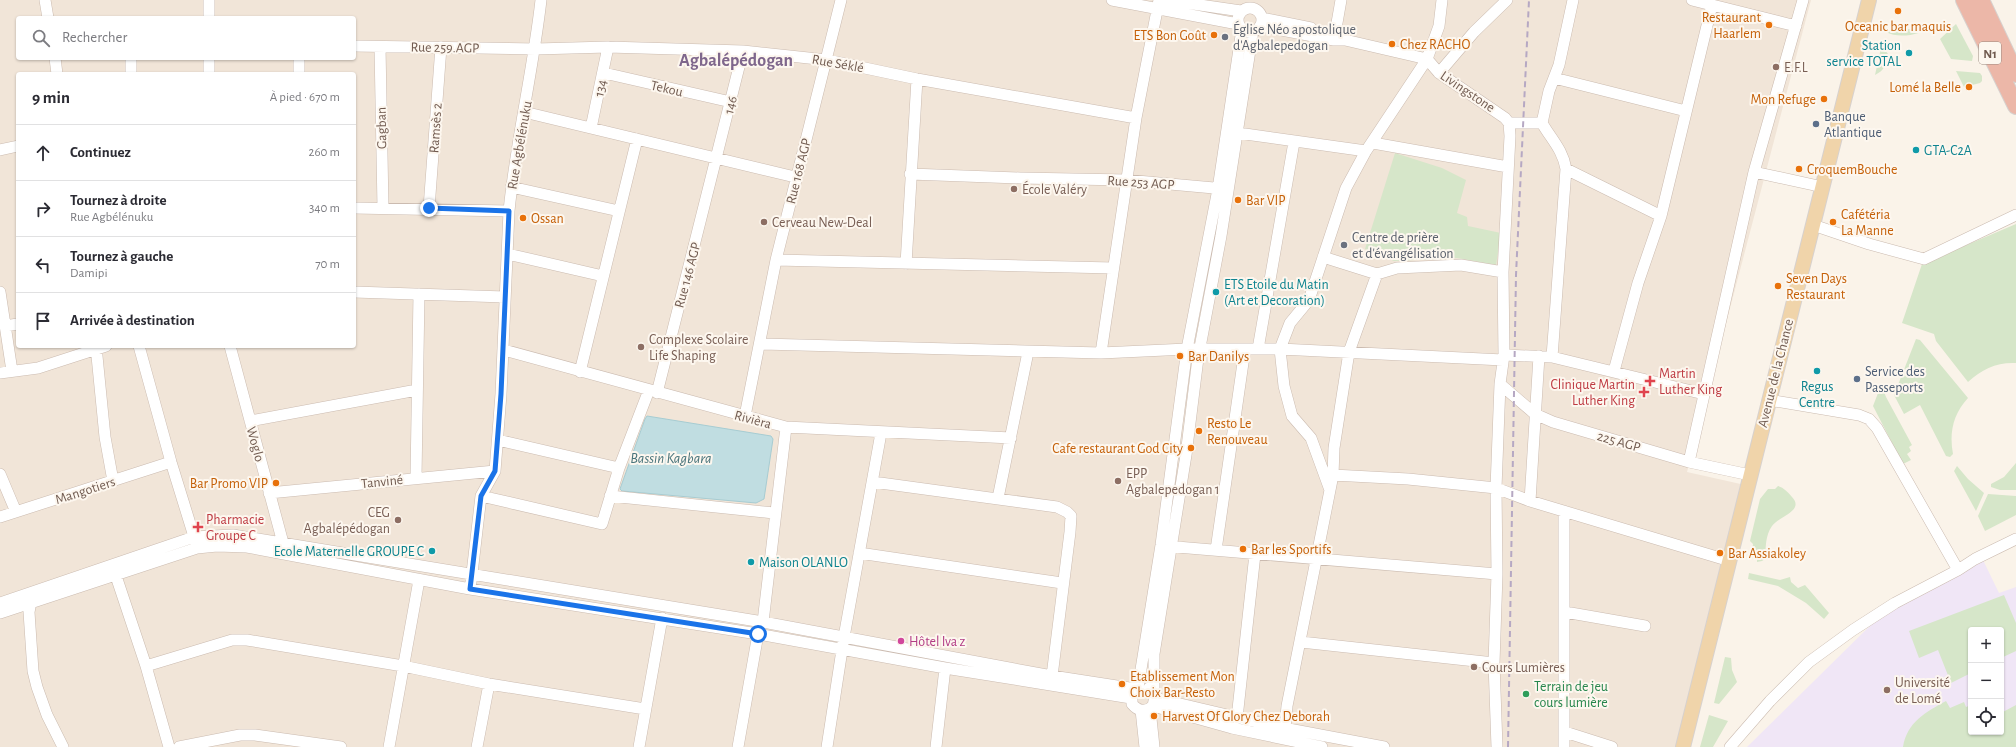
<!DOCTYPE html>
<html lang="fr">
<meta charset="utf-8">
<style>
:root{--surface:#fff;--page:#f7f7f7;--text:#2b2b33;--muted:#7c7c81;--line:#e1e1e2}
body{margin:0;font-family:"Alegreya Sans",sans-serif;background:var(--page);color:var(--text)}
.controls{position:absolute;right:12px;bottom:12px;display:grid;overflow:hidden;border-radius:4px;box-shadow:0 1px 3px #0004}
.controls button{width:36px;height:36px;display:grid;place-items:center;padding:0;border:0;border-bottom:1px solid var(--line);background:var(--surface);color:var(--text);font:20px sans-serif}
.stop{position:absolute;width:12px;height:12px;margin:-9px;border:3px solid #1a73e8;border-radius:50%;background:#fff}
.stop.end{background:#1a73e8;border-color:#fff;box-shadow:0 1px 4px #0008}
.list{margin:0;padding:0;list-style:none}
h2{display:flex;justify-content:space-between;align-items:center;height:52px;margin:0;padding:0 16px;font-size:17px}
h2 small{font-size:13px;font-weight:400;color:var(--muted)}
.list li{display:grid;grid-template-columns:26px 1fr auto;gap:12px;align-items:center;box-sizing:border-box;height:56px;padding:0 16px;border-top:1px solid var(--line)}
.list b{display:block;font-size:15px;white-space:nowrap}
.list p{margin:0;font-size:13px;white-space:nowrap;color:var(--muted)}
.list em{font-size:13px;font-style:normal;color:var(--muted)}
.icon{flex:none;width:22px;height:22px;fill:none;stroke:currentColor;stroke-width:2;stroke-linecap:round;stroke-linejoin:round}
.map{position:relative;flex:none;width:2016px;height:747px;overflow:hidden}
.search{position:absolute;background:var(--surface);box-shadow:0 1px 3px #0004;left:16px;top:16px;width:340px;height:44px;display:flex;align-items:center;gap:10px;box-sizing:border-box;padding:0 14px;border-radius:4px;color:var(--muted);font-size:15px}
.panel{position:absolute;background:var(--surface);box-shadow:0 1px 3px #0004;left:16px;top:72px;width:340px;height:276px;border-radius:4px}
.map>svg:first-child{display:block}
.residential{fill:#f1e5d8;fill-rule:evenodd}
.education{fill:#f0e6f6;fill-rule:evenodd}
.green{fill:#d6e6c9}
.water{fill:#c0dde1;stroke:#a7ccd2}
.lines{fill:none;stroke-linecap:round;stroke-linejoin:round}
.minor-casing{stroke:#cbbbb0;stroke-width:12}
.major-casing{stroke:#d7d1ce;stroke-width:16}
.highway-casing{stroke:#d7d1ce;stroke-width:18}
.minor{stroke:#fff;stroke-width:11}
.major{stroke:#f0d4aa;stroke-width:14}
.highway{stroke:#ecb7a8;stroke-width:16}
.rail{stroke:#b6a8c3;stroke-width:2;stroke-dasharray:6 4;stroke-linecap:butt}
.route{stroke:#1a73e8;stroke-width:5}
.food-dot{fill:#e8710a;stroke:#fdf7ef;stroke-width:1.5}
.worship-dot{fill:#6b7280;stroke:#fdf7ef;stroke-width:1.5}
.culture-dot{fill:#0f9aa8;stroke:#fdf7ef;stroke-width:1.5}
.education-dot{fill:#8d6e63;stroke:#fdf7ef;stroke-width:1.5}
.service-dot{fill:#5c6f8a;stroke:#fdf7ef;stroke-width:1.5}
.health-dot{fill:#e0444e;stroke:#fdf7ef;stroke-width:1.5}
.hotel-dot{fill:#d1479c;stroke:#fdf7ef;stroke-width:1.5}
.leisure-dot{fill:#2e9e5b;stroke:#fdf7ef;stroke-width:1.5}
.labels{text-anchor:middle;stroke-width:4;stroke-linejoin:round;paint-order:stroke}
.shield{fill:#fdf7ef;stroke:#9b8a80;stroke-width:1}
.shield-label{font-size:13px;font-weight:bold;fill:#715b50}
.food-label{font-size:14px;fill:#c56008;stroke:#fdf7ef;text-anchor:start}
.worship-label{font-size:14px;fill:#5b616d;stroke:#fdf7ef;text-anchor:start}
.culture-label{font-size:14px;fill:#0d838f;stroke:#fdf7ef;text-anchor:start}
.street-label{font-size:14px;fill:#715b50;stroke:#fdf7ef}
.education-label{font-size:14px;fill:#785e54;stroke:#fdf7ef;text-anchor:start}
.service-label{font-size:14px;fill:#4e5e75;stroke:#fdf7ef;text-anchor:start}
.health-label{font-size:14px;fill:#be3a42;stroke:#fdf7ef;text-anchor:start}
.hotel-label{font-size:14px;fill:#b23c85;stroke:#fdf7ef;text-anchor:start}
.leisure-label{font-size:14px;fill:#27864d;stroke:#fdf7ef;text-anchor:start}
.water-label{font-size:15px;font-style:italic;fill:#49747b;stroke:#fdf7ef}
.district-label{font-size:18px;font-weight:bold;fill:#7f678c;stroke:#fdf7ef}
</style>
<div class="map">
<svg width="2016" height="747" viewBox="0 0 2016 747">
<rect width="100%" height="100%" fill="#faf3e9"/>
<!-- residential -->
<path class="residential" d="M 0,0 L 1811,0 L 1687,472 L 1754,487 L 1690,747 L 0,747 ZM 18,18 L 354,18 L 354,58 L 18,58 ZM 18,74 L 354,74 L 354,346 L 18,346 Z"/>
<!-- education -->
<path class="education" d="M 1983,560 L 1999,593 L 2016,587 L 2016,747 L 1747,747 L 1882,614 ZM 1971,630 L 2001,630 L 2001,732 L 1971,732 Z"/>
<!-- green -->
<path class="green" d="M 1956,24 L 1973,56 L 1972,61 L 1951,59 L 1940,39 Z
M 1932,26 C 1922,35 1898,39 1886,32 Z
M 1883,47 L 1888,54 C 1886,65 1885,70 1875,75 L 1881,48 Z
M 1956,71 L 1980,73 L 1982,76 L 1982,81 L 1980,83 L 1964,87 Z
M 1395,153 L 1442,168 L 1466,180 L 1457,213 L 1467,217 L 1468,226 L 1501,233 L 1496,265 L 1457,258 L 1394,261 L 1365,249 Z
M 2016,224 L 2016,363 C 1997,362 1982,369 1968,382 L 1936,341 L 1934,334 L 1902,323 L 1922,264 Z
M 1916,339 L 1920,340 L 1968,398 C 1953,414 1949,433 1953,454 L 1950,457 L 1946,456 L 1920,405 L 1904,414 L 1894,395 Z
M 1880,388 L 1883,389 L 1886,397 L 1912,445 L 1909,447 L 1911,451 L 1907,454 L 1911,460 L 1903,464 L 1873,406 Z
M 2016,463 L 2016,490 L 2000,490 L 1991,487 L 1991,484 L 2004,477 Z
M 1957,466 L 1968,479 L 1984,493 L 1976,511 L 1954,471 Z
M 1778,486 C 1784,488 1788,492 1792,497 C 1805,511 1779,516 1772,526 C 1765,536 1766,547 1765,559 L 1762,561 L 1757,562 L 1757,553 L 1752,551 L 1753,544 L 1750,541 L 1760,499 L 1768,489 L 1775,489 Z
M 1988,494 L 2016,496 L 2016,515 L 1985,531 L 1978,516 Z
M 1749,573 L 1780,580 L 1790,577 L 1791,582 L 1798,588 L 1805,585 L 1829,613 L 1824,619 L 1806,603 L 1778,586 L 1748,579 Z
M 2004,595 L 2016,623 L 2016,651 L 2001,658 L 2001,630 L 1971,630 L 1971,673 L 1951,683 L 1938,650 L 1919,658 L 1909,631 Z
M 1725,657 L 1731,658 L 1732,670 L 1737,682 L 1719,704 L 1714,703 Z
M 1946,701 L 1950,708 L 1964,702 L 1966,707 L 1971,705 L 1971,732 L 2001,732 L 2001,713 L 2016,705 L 2016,747 L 1903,747 C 1907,722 1926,712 1946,701 Z
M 1709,715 L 1728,721 L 1713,747 L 1700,747 Z"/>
<!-- water -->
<path class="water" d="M 647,416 L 771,436 L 773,439 L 764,499 L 756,503 L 622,491 L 620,489 L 645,419 Z"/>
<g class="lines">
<!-- minor casing -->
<g class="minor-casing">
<path id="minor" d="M 45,0 L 48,18
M 1112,0 L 1238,24
M 1166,0 L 1241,11
M 1692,0 L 1796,26
M1238 20a12 12 0 1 1 24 0a12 12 0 1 1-24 0Z
M 209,18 L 209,0
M 1262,18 L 1311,28
M 1260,26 L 1334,40 L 1345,40 L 1427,59 L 1439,73 L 1505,118 L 1509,123 L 1510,136 L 1503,272 L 1504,355 L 1500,384 L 1496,488 L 1497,574 L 1494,663 L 1497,747
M 1334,40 L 1341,0
M 354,46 L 536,49 L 608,47 L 743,51 L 827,60 L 917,79 L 1136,118
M 380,47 L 383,208
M 55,58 L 57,74
M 131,58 L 131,74
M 299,58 L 299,74
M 604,73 L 731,102
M 1439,73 L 1474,32 L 1507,0
M 209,74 L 209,58
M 1554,78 L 1686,111
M 524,112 L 795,177
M 1509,123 L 1542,123
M 591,128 L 608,47
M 1238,133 L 1366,151
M 1373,143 L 1508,167
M 0,150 L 18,146
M 1566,169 L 1661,216
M 1754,172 L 1823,187
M 910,174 L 1020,178 L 1126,180 L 1225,189
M 511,187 L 619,211
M 354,208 L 509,211
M 429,208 L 441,47
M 1813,225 L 1869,244 L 1924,259 L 2016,215
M 508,254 L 603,276
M 1323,257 L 1377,274 L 1397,268 L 1461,265 L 1503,272
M 776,260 L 1113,268
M 906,264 L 917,79
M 0,292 L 12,371
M 354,292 L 505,297
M 5,326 L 18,324
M 760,344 L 1101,353 L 1187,349 L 1280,349 L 1503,360
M 96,346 L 105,437 L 113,481
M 139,346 L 171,462 L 196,543
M 230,346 L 283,543
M 1258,349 L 1294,142
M 504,350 L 786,427 L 1011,438
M 1101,353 L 1136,118 L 1159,0
M 1504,355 L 1552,357 L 1704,394
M 1552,357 L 1566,169 C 1563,150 1551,139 1542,123 L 1549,91 L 1559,65 L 1573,0
M 1614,371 L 1638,283 L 1661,216 L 1712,5
M 580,372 L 637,139
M 0,373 L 38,368 L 106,346
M 1500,384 L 1535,414 L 1553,422 L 1689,462 L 1750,475
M 657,393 L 743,51
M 1769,400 L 1859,415 L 1869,419 L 1877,428 L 1958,570
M 745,416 L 776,260 L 841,0
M 250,421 L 417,390
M 498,440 L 619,468
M 1689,462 L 1754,172 L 1803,0
M 0,474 L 16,512
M 1333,475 L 1408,479 L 1496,488 L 1530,501 L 1730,561
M 416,477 L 419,294
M 873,482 L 1057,507 L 1067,512 L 1071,516 L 1070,532 L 1052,676
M 1330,490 L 1311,438 L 1292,416 L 1284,386 L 1280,349 L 1290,323 L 1309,300 L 1346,188 L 1366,151 L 1427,59 L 1439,26 L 1442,0
M 269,493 L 495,471
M 481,496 L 602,524 L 619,468 L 649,390
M 610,496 L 774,513
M 998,498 L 1028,352
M 1530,501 L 1539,356
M 0,517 L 171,462
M 1165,546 L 1497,574
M 1216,550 L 1245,349
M 859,553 L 1062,583
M 116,576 L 146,666 L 169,747
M 471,582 L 481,496 L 495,471 L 501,394 L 509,211 C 516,140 533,71 541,0
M 29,597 L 31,602 L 29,612 L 33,671 L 37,687 L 47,715 L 63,747
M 0,603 L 194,537 L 233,535 L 763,622 L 1052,676 L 1136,689
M 1565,612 L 1645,626
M 0,613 L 197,548 L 217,546 L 247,547 L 470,589 L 758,634 L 945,668 L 1131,698
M 763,622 L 786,427
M 1301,642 L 1494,663
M 146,666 L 232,640 L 247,640 L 403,666 L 489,684 L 645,709
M 1138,688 L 1161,545 L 1187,349 L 1218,189 L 1242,29
M 1149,688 L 1155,696 L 1153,706
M 1132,693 L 1132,704 C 1138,711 1145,713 1153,706 L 1232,728 L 1322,747
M 1154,693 L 1154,654 L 1186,455 L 1198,358 L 1221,236 L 1253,31
M 1155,698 L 1278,727 L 1384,747
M 1150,709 L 1154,747
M 1141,710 L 1145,747
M 1237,718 L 1255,554
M 1285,728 L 1287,706 L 1333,475 L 1334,448 L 1349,352 L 1377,274
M 1565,732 L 1612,747
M 179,747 L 240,735 L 255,735 L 341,747
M 389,747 L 419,580
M 477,747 L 489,684
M 639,747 L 662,618
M 738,747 L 758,634
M 827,747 L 844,637 L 881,433
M 936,747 L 945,668
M 1564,747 L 1564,511
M 1730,747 L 1770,701 L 1809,662 L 1853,630 L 1895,603 L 1958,570 L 1975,559 L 2016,539"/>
</g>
<!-- major casing -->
<g class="major-casing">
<path id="major" d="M 1683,747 L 1869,0"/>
</g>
<!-- highway casing -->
<g class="highway-casing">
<path id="highway" d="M 1964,0 L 2016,106
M 1981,0 L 2016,74"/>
</g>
<!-- minor -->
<use href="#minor" class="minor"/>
<!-- major -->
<use href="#major" class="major"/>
<!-- highway -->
<use href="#highway" class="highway"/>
<!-- rail -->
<path class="rail" d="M 1508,747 L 1516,275 L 1529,0"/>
</g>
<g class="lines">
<!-- route -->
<path class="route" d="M 429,208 L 509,211 L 501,394 L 495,471 L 481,496 L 470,589 L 758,634"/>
</g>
<!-- markers -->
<g class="food-dot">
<circle cx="1898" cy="11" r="4"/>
<circle cx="1769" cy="25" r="4"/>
<circle cx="1214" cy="35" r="4"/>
<circle cx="1392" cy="44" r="4"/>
<circle cx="1969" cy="87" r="4"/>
<circle cx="1824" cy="99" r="4"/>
<circle cx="1799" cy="169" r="4"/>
<circle cx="1238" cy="200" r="4"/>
<circle cx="523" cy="218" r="4"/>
<circle cx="1833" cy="222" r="4"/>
<circle cx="1778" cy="286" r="4"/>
<circle cx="1180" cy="356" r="4"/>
<circle cx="1199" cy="431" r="4"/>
<circle cx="1191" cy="448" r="4"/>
<circle cx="276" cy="483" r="4"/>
<circle cx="1243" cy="549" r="4"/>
<circle cx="1720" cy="553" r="4"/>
<circle cx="1122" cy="684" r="4"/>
<circle cx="1154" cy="716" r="4"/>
</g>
<g class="worship-dot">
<circle cx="1225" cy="37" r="4"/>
<circle cx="1344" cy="245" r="4"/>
</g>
<g class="culture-dot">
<circle cx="1909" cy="53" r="4"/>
<circle cx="1916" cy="150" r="4"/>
<circle cx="1216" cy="292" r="4"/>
<circle cx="1817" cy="371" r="4"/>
<circle cx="432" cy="551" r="4"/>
<circle cx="751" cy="562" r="4"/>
</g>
<g class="education-dot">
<circle cx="1776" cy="67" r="4"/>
<circle cx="1014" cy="189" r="4"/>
<circle cx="764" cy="222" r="4"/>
<circle cx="641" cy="347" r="4"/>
<circle cx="1118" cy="481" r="4"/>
<circle cx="398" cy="520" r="4"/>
<circle cx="1474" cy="667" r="4"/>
<circle cx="1887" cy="690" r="4"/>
</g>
<g class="service-dot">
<circle cx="1816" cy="124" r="4"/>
<circle cx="1857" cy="379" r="4"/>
</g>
<g class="health-dot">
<path d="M1648 375h4v4h4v4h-4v4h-4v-4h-4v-4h4z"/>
<path d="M1642 386h4v4h4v4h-4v4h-4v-4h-4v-4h4z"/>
<path d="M196 521h4v4h4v4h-4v4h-4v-4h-4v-4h4z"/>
</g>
<circle class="hotel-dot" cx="901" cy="641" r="4"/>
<circle class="leisure-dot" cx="1526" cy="694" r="4"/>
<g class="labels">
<!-- shield labels -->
<rect class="shield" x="1979" y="42" width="22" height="22" rx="3"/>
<g class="shield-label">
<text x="1990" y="58">N1</text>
</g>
<!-- food labels -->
<g class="food-label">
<text x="1761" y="22" text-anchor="end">Restaurant<tspan x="1761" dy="16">Haarlem</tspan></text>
<text x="1898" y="31" text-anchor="middle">Oceanic bar maquis</text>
<text x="1206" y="40" text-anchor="end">ETS Bon Goût</text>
<text x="1400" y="49">Chez RACHO</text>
<text x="1961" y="92" text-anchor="end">Lomé la Belle</text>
<text x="1816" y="104" text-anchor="end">Mon Refuge</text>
<text x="1807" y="174">CroquemBouche</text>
<text x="1246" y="205">Bar VIP</text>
<text x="1841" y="219">Cafétéria<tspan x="1841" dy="16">La Manne</tspan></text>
<text x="531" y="223">Ossan</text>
<text x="1786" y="283">Seven Days<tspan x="1786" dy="16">Restaurant</tspan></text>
<text x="1188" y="361">Bar Danilys</text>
<text x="1207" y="428">Resto Le<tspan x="1207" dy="16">Renouveau</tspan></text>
<text x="1183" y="453" text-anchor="end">Cafe restaurant God City</text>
<text x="268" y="488" text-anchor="end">Bar Promo VIP</text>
<text x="1251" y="554">Bar les Sportifs</text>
<text x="1728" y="558">Bar Assiakoley</text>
<text x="1130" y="681">Etablissement Mon<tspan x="1130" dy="16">Choix Bar-Resto</tspan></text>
<text x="1162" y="721">Harvest Of Glory Chez Deborah</text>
</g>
<!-- worship labels -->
<g class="worship-label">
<text x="1233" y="34">Église Néo apostolique<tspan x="1233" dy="16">d'Agbalepedogan</tspan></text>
<text x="1352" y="242">Centre de prière<tspan x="1352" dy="16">et d'évangélisation</tspan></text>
</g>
<!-- culture labels -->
<g class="culture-label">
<text x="1901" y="50" text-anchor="end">Station<tspan x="1901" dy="16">service TOTAL</tspan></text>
<text x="1924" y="155">GTA-C2A</text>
<text x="1224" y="289">ETS Etoile du Matin<tspan x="1224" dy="16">(Art et Decoration)</tspan></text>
<text x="1817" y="391" text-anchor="middle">Regus<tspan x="1817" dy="16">Centre</tspan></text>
<text x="424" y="556" text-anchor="end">Ecole Maternelle GROUPE C</text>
<text x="759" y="567">Maison OLANLO</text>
</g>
<!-- street labels -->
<g class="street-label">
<text transform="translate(445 47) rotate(1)" y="5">Rue 259.AGP</text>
<text transform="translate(838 63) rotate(10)" y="5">Rue Séklé</text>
<text transform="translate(600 88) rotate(-77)" y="5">134</text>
<text transform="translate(667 88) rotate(13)" y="5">Tekou</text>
<text transform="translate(1468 91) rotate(34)" y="5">Livingstone</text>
<text transform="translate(730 105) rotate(-76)" y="5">146</text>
<text transform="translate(381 128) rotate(-91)" y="5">Gagban</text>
<text transform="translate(435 128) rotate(-86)" y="5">Ramsès 2</text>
<text transform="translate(519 145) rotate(-80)" y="5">Rue Agbélénuku</text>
<text transform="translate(798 171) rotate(-76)" y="5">Rue 168 AGP</text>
<text transform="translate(1141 182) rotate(4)" y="5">Rue 253 AGP</text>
<text transform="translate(687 275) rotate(-75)" y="5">Rue 146 AGP</text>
<text transform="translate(1775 373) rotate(-76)" y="5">Avenue de la Chance</text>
<text transform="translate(753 419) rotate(15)" y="5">Rivièra</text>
<text transform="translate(1619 441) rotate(16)" y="5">225 AGP</text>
<text transform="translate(256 444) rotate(75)" y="5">Woglo</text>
<text transform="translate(382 481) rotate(-6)" y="5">Tanviné</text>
<text transform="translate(85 490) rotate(-18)" y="5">Mangotiers</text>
</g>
<!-- education labels -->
<g class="education-label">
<text x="1784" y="72">E.F.L</text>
<text x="1022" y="194">École Valéry</text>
<text x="772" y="227">Cerveau New-Deal</text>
<text x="649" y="344">Complexe Scolaire<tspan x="649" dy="16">Life Shaping</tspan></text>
<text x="1126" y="478">EPP<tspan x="1126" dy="16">Agbalepedogan 1</tspan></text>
<text x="390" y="517" text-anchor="end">CEG<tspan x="390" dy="16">Agbalépédogan</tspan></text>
<text x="1482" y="672">Cours Lumières</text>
<text x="1895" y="687">Université<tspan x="1895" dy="16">de Lomé</tspan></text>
</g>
<!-- service labels -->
<g class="service-label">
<text x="1824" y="121">Banque<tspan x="1824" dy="16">Atlantique</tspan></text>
<text x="1865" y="376">Service des<tspan x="1865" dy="16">Passeports</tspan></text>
</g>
<!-- health labels -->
<g class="health-label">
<text x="1659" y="378">Martin<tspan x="1659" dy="16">Luther King</tspan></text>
<text x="1635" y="389" text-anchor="end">Clinique Martin<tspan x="1635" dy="16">Luther King</tspan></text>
<text x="206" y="524">Pharmacie<tspan x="206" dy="16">Groupe C</tspan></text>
</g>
<!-- hotel labels -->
<g class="hotel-label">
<text x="909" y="646">Hôtel Iva z</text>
</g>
<!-- leisure labels -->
<g class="leisure-label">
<text x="1534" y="691">Terrain de jeu<tspan x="1534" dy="16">cours lumière</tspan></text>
</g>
<!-- water labels -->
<g class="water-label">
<text x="671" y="463">Bassin Kagbara</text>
</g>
<!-- district labels -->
<g class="district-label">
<text x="736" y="66">Agbalépédogan</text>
</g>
</g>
</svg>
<div class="controls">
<button>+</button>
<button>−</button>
<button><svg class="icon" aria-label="locate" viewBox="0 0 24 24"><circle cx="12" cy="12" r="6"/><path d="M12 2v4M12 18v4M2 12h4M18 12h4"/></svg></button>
</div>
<div class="stop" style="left:758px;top:634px"></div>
<div class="stop end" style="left:429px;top:208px"></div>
<div class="search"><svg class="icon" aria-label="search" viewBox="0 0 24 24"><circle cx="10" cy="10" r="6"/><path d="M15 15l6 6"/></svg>Rechercher</div>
<section class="panel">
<h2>9 min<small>À pied · 670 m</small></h2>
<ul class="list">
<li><svg class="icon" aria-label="ahead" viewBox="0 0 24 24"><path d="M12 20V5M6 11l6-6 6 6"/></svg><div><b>Continuez</b></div><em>260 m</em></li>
<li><svg class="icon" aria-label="right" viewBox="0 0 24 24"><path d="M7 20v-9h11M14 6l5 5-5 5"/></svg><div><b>Tournez à droite</b><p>Rue Agbélénuku</p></div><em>340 m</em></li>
<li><svg class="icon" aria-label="left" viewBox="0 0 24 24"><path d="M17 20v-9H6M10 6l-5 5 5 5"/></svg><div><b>Tournez à gauche</b><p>Damipi</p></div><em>70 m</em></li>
<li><svg class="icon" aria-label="arrive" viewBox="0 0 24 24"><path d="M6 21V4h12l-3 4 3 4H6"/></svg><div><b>Arrivée à destination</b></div></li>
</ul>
</section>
</div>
